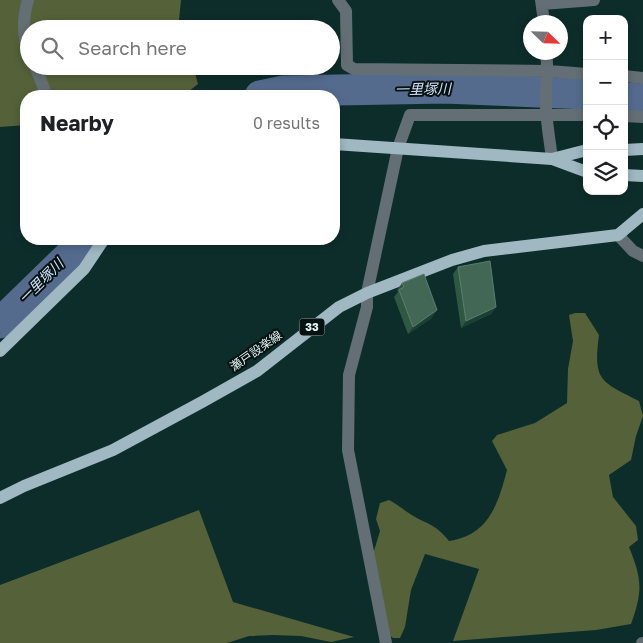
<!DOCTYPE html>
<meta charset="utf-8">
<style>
:root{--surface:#fff;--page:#f2f2f2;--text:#202124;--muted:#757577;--line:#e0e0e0}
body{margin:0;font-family:"Golos Text","Noto Sans JP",sans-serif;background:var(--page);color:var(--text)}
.controls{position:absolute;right:15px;top:15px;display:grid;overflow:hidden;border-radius:10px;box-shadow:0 2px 8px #0003}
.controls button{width:45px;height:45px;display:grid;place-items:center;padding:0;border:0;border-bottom:1px solid var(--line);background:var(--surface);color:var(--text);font:25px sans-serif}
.compass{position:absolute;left:523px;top:15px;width:45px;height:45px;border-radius:50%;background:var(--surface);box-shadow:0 2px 8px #0003;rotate:113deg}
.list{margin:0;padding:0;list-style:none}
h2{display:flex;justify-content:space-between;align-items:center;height:65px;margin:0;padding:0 20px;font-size:21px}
h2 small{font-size:16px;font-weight:400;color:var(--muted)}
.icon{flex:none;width:28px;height:28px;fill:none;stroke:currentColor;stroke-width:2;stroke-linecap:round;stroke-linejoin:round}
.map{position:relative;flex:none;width:643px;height:643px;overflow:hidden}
.search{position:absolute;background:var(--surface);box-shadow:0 2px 8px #0003;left:20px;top:20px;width:320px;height:55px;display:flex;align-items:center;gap:12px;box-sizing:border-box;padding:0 18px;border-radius:28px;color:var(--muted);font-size:19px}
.panel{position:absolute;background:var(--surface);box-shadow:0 2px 8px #0003;left:20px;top:90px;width:320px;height:155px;border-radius:20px}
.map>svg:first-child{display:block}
.forest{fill:#546139}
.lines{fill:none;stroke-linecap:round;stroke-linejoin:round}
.river{stroke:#546b8e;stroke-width:31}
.minor{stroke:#636f74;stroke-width:12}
.primary{stroke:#9fb8c2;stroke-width:12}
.wall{fill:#2f5842}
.shaded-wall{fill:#1a4031}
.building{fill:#426855;stroke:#5b7e6d}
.labels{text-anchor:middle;stroke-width:4;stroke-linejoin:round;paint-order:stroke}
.shield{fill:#061212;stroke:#9fafae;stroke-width:1}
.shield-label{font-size:11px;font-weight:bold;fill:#e1f2f1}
.street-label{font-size:12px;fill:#e1f2f1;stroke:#061212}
.water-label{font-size:14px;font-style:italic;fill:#d3e3fb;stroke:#061212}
</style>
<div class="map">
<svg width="643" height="643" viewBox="0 0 643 643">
<rect width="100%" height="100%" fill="#0d2d2b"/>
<!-- forest -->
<path class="forest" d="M 0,0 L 181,0 L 179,20 L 182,29 L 29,29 L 29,66 L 193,66 L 198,84 L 183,96 L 26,96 L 26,125 L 0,127 Z
M 575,313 L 585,313 L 599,335 C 593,381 600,381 639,401 L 643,416 L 636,436 L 631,460 L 609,475 L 613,497 L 636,526 L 638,540 L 629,547 C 642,579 643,591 631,624 L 596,630 L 453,641 L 479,569 L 425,554 L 411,590 L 405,627 L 400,638 L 393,638 L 386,632 L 373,554 L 380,531 L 376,519 L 380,503 L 389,500 C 399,505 407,513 417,518 C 432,526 437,526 449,541 C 489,535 498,504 507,470 L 492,441 L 497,435 L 535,423 L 567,403 L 568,369 L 573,341 L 569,315 Z
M 199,510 L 233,602 L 354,637 L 331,642 L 301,636 L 273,635 L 249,636 L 227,643 L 0,643 L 0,585 Z"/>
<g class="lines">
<!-- river -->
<path class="river" d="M 260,96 L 284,91 L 445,88 L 587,94
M 624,98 L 643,99
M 0,323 L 70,255 L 83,239"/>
<!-- minor -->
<path class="minor" d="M 28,0 C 23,17 22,35 29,51
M 338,0 L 346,11 L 347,65 L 354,69 L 549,71 L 587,74
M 541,0 L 544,22
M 542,4 L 594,0
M 546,52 C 549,70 545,86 546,104 C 546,122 550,141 552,159
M 35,66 L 47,96
M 624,76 L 643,78
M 624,116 L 643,117
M 618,235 L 633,251 L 643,256
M 386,643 L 348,450 L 349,375 L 367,307 L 367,293 L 398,148 L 410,115 L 587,115
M 642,643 L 643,643"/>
<!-- primary -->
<path class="primary" d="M 334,144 L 552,159 L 587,150
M 624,150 L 643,149
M 552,159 L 587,172
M 624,175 L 643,176
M 0,351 L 84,269 L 104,239
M 0,498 L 24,486 L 113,450 L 202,402 L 257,371 L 339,307 L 367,293 L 452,260 L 484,251 L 618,235 L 643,214"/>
</g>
<!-- wall -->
<path class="wall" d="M 458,267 L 496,307 L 491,314 L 461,328 L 453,274 Z
M 402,283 L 432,318 L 408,334 L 394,297 L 398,292 L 397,290 Z"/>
<!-- shaded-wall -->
<path class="shaded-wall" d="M 496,307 L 491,314 L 461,328 L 466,321 Z
M 437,310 L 432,318 L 408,334 L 413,327 Z"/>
<!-- building -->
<path class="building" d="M 490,261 L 496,307 L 466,321 L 458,267 Z
M 424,274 L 437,310 L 413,327 L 399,290 L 404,287 L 402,283 Z"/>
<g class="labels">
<!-- shield labels -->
<rect class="shield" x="299.5" y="318.5" width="25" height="17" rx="4"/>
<g class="shield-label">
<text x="312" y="331">33</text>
</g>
<!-- street labels -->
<g class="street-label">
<text transform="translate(256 351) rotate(-35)" y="4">瀬戸設楽線</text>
</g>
<!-- water labels -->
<g class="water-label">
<text transform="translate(423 89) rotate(-1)" y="5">一里塚川</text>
<text transform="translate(41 281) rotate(-45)" y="5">一里塚川</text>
</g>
</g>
</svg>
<div class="controls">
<button>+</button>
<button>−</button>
<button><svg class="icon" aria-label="locate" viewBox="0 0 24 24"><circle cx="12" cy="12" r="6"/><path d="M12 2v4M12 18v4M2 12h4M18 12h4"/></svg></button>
<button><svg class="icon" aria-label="layers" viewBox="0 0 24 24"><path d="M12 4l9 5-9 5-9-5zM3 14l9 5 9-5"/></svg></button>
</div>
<svg class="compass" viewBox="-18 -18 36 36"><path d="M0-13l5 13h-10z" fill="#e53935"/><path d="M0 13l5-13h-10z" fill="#757577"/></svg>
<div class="search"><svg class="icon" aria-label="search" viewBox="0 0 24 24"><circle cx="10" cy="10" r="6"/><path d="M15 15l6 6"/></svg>Search here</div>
<section class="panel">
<h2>Nearby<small>0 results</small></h2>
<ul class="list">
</ul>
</section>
</div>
